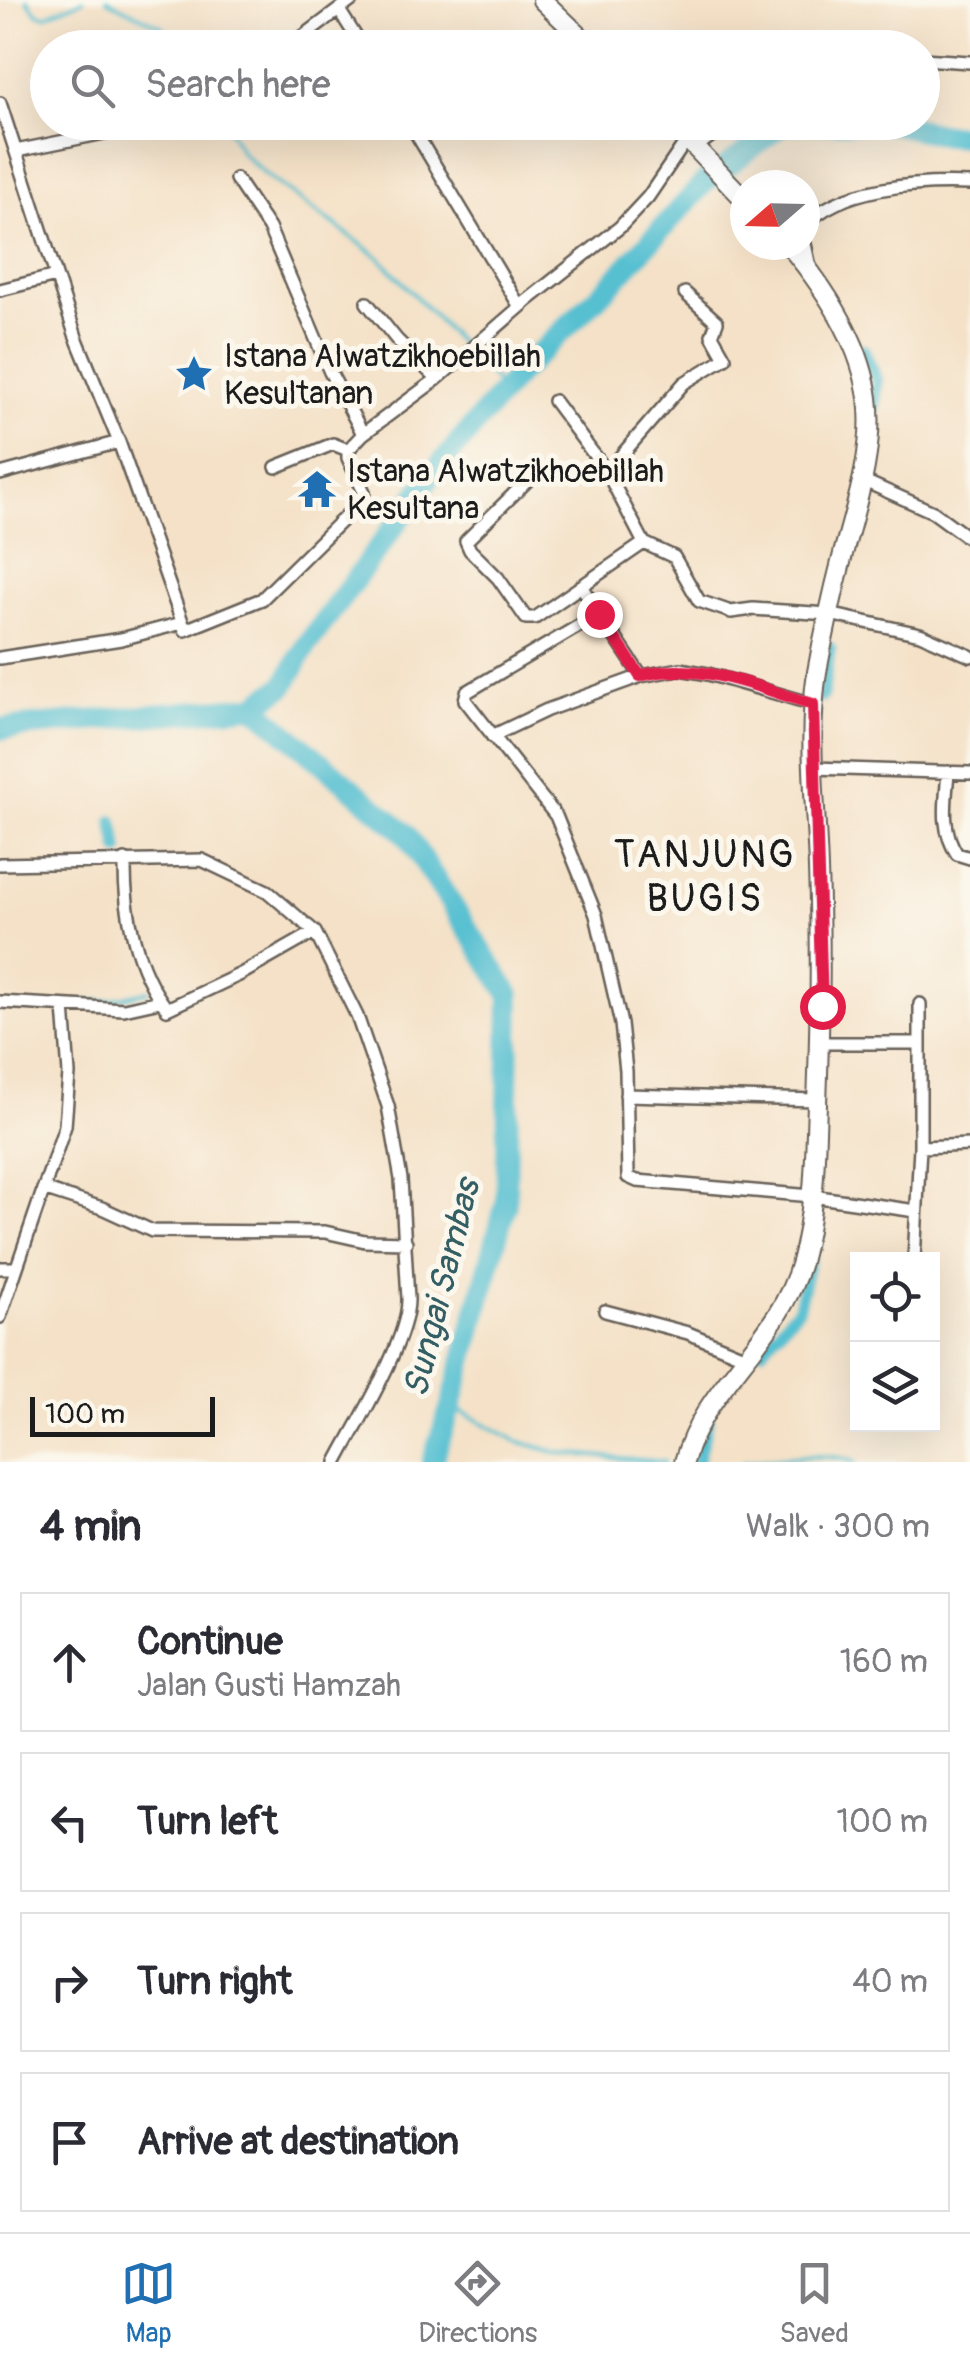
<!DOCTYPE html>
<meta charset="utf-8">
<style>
:root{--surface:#fff;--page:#f7f7f7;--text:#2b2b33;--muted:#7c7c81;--line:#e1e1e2;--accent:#1f6fb2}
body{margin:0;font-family:Pangolin,sans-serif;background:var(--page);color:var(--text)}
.controls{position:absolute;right:30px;bottom:30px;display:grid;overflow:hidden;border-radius:0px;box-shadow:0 10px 40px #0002}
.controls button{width:90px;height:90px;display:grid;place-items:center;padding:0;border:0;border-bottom:2px solid var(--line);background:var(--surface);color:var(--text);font:50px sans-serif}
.compass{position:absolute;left:730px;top:170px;width:90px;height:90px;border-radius:50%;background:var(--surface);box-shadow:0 10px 40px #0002;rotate:250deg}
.scale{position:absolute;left:30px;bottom:25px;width:185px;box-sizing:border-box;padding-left:10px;border:5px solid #1c1c1c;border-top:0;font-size:28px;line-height:35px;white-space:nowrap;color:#1c1c1c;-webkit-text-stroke:8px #fbf7ec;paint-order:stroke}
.stop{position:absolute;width:30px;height:30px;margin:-22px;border:8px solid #e11d48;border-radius:50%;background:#fff}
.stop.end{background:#e11d48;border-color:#fff;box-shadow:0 2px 10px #0008}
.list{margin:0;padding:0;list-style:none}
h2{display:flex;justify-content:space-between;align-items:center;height:130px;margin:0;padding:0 40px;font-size:42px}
h2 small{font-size:32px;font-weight:400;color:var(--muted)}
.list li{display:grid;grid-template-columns:65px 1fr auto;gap:30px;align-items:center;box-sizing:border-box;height:140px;margin:0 20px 20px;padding:0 20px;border:2px solid var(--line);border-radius:0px}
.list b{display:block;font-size:38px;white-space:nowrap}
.list p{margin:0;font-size:32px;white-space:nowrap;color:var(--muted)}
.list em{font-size:32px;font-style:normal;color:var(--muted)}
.icon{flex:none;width:55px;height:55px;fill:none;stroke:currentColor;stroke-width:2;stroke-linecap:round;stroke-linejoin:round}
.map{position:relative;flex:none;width:970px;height:1462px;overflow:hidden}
.search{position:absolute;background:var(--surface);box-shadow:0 10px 40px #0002;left:30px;right:30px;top:30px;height:110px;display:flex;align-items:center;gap:25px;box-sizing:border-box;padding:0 35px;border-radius:55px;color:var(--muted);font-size:38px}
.sheet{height:770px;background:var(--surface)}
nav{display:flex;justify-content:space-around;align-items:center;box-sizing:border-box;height:140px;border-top:2px solid var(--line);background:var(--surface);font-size:28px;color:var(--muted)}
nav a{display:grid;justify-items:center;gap:5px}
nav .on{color:var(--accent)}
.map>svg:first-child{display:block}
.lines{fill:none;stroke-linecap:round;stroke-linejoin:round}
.stream{stroke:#56c0d1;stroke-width:4}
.canal{stroke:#56c0d1;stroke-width:12}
.river{stroke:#56c0d1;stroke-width:22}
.street-casing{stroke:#686158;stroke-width:16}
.secondary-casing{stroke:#686158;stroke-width:22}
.street{stroke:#fff;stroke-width:11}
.secondary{stroke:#fff;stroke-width:18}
.route{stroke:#e11d48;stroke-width:12}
.labels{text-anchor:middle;stroke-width:10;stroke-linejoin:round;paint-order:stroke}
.poi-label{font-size:32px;fill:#1c1c1c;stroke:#fbf7ec;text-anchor:start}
.water-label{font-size:35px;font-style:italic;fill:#335e64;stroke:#fbf7ec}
.quarter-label{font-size:38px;letter-spacing:2.5px;fill:#1c1c1c;stroke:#fbf7ec}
</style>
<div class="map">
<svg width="970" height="1462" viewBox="0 0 970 1462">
<rect width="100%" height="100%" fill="#fbf7ec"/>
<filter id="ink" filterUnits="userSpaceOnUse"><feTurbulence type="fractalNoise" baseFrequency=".01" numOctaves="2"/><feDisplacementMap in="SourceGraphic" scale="20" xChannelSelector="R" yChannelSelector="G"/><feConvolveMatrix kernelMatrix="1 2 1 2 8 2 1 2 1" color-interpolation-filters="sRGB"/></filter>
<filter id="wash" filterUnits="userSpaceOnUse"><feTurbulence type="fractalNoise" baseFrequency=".0048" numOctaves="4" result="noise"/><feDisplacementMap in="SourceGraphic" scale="40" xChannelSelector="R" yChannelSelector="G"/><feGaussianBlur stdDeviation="2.25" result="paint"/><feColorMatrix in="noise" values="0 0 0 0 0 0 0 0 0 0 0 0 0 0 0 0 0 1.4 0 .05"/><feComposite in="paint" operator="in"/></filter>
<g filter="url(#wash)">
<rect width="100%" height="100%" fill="#f4e1c7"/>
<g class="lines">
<!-- stream -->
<path class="stream" d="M 27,0 L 37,13 L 45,16 L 83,0
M 107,0 L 161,26 L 180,48
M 224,122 L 242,153 L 266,175 L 380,258 L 504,391
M 85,1001 L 107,1001 L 149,991
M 451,1406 L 517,1441 L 559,1453 L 664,1462
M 743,1462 C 774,1460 827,1450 855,1462"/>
<!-- canal -->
<path class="canal" d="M 863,349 L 877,380 L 875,406
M 822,697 L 830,648
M 113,821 L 119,850
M 762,1349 L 798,1308 L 810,1259
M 697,1462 L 708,1420"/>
<!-- river -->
<path class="river" d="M 884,122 L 945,135 L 970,136
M 254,706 L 284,686 L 306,646 L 435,471 L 518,374 L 611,284 L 704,183 L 785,123 L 883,122
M 0,729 L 254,706 L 406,834 L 510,995 L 506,1203 L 451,1406 L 432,1462"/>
</g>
</g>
<g filter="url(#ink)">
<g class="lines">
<!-- street casing -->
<g class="street-casing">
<path id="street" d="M 339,10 L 363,48
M 288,48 L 352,0
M 922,59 L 970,62
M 0,103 L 76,337 L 119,442 L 185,630 L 262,599 L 356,506 L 364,492 L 348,458 L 348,450 L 363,434
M 409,122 L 520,307
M 696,147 L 730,122
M 16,151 L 158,122
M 236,179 L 269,228 L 330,372 L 363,434 L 437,379 L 528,300 L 620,227 L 648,197 L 688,138
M 805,226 C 839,186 921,182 970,184
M 805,244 L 810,267
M 0,290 L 56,276
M 367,303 L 397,340 L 437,379
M 554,401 L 607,472 L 644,543 L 674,557 L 699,601 L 731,612 L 753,609 L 829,614 L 920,634 L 970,656
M 276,467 L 333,444 L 348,450
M 607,472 L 684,383 L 725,358 L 712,335 L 717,322 L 685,293
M 0,474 L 119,442
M 531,477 L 466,541 L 470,550 L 498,578 L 526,618 L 535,618 L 644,543
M 862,480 L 933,512 L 970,539
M 581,586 L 641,676
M 599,614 L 467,692 L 465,700 L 556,816 L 596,915 L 621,1024 L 626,1071 L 628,1177 L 637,1181 L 812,1196 L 916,1211
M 0,658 L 121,639 L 182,623
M 492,736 L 547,710 L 641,676 L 680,669 L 708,674 L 813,704
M 813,768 L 970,773
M 948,772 C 946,800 940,829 957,854 L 970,858
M 125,860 C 124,910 135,968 167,1009 L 241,974 L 315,932
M 0,864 L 202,860 L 267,891 L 315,932 L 357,1016 L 388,1106 L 401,1179 L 408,1299 C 409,1339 357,1424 337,1462
M 0,1002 L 124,1009 L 160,1001
M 820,1043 L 920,1043
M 626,1095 L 817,1100
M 920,1147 L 970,1145
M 43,1189 L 102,1208 L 152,1231 L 325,1232 L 365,1241 L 406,1242
M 914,1260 L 920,1147 L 920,1004
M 0,1268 L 15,1268
M 605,1311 L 688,1333 L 746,1357
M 0,1317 L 65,1126 L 69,1074 L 64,1007"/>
</g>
<!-- secondary casing -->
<g class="secondary-casing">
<path id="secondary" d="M 542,0 L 592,48
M 671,122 L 745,200
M 684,1462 C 705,1384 780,1340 801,1262 C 815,1211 815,1156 817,1104 C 820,1025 821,948 818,869 C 816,803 807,738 817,672 C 824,633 833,593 843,554 C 856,505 875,449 868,398 C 861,342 824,287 789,245"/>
</g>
<!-- street -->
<use href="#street" class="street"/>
<!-- secondary -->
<use href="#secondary" class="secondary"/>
</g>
</g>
<g class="lines" filter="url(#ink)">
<!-- route -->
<path class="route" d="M 599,614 L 640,676 C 697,659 758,688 813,704 L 822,1006"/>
</g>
<!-- icons -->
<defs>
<g id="sight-bare" transform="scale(3)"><path d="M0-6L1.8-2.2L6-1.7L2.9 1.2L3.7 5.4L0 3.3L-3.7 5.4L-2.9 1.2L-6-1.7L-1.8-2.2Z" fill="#1f6fb2" stroke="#fbf7ec" stroke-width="2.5" paint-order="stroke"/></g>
<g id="temple-bare" transform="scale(3)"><path d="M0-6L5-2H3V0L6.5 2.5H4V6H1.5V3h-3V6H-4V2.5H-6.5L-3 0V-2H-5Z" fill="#1f6fb2" stroke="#fbf7ec" stroke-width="2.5" paint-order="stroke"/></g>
</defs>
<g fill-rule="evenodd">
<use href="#sight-bare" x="194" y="374"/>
<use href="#temple-bare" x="317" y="489"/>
</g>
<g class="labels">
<!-- poi labels -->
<g class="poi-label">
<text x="224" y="367">Istana Alwatzikhoebillah<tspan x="224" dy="37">Kesultanan</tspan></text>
<text x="347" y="482">Istana Alwatzikhoebillah<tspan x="347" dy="37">Kesultana</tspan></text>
</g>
<!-- water labels -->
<g class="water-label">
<text transform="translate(441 1288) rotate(-76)" y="12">Sungai Sambas</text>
</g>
<!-- quarter labels -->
<g class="quarter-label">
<text x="705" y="867">TANJUNG<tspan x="705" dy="44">BUGIS</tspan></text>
</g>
</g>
</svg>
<div class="controls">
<button><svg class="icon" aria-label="locate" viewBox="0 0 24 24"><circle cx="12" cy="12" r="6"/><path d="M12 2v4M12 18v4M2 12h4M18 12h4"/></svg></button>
<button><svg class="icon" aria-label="layers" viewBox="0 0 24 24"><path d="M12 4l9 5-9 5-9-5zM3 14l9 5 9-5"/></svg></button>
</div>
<svg class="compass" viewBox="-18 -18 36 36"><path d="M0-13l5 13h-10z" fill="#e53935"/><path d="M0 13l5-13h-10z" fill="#7c7c81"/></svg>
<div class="scale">100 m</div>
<div class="stop" style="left:822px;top:1006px"></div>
<div class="stop end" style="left:599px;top:614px"></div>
<div class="search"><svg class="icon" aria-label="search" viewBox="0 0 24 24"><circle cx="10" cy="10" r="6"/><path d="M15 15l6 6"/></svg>Search here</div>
</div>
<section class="sheet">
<h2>4 min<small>Walk · 300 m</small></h2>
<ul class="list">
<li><svg class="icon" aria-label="ahead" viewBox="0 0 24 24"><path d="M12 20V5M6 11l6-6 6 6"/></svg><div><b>Continue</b><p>Jalan Gusti Hamzah</p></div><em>160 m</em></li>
<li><svg class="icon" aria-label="left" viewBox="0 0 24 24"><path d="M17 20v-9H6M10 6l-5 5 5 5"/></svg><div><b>Turn left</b></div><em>100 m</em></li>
<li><svg class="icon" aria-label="right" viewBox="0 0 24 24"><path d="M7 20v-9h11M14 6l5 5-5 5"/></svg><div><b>Turn right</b></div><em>40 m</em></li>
<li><svg class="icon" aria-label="arrive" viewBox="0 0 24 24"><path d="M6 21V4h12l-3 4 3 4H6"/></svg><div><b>Arrive at destination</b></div></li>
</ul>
</section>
<nav>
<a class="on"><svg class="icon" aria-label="map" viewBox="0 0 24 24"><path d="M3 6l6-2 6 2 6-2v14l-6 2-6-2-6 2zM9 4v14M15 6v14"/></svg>Map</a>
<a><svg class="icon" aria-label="directions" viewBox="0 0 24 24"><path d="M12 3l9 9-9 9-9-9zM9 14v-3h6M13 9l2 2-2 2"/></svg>Directions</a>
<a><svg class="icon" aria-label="saved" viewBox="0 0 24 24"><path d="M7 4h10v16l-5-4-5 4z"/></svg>Saved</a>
</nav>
